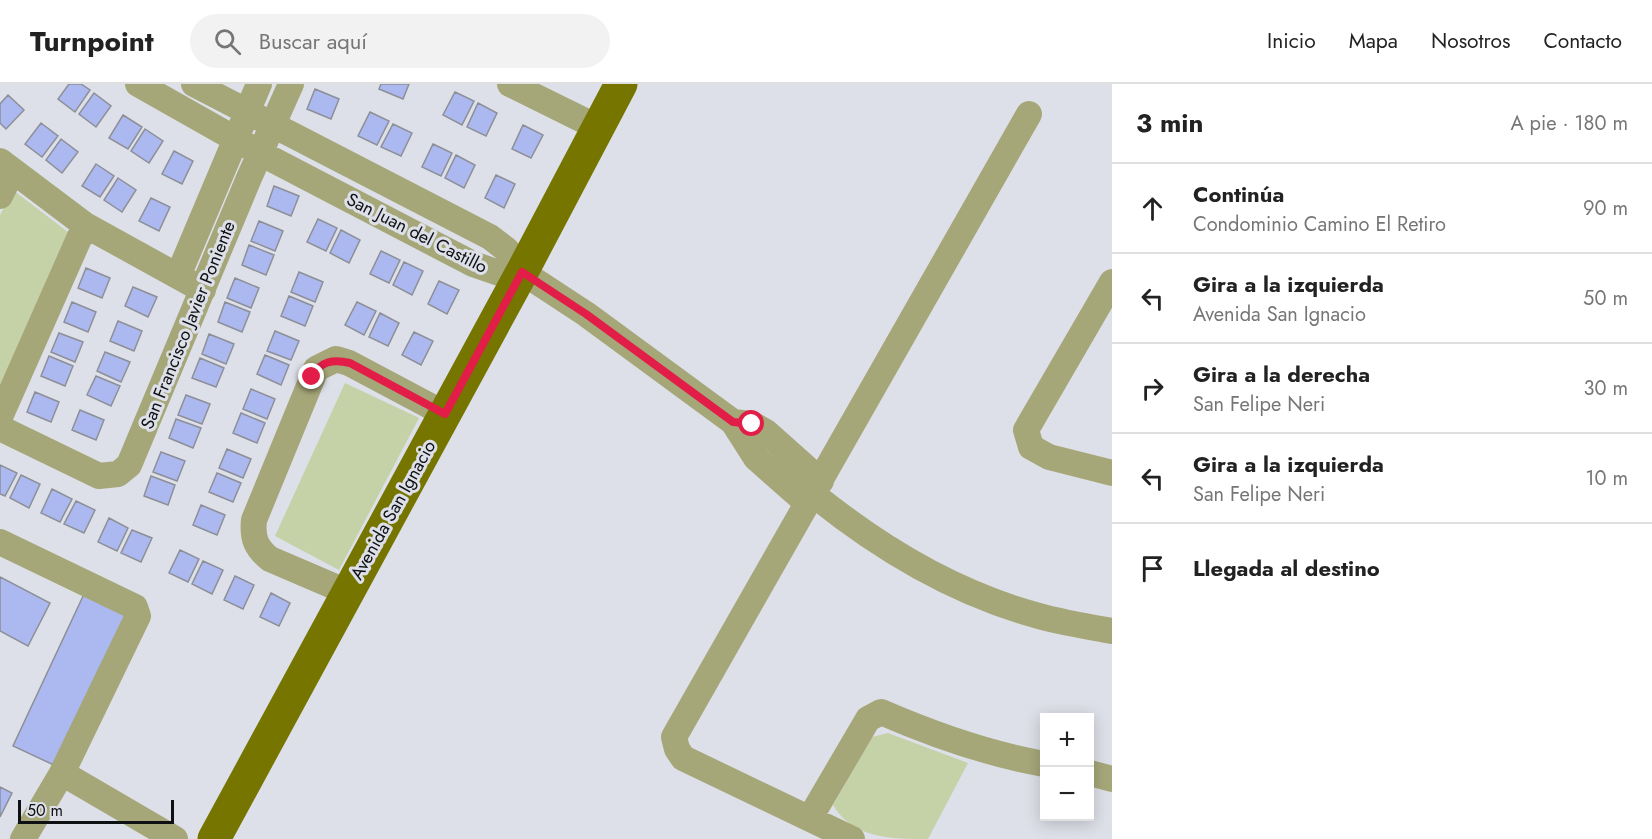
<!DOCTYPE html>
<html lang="es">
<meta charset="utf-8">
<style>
:root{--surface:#fff;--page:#f2f2f2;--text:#222;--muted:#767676;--line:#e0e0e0}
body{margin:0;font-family:Jost,sans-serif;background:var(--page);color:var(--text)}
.controls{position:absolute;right:18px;bottom:18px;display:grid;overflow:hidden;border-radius:0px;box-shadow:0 3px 15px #0003}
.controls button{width:54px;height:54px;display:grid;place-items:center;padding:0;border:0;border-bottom:2px solid var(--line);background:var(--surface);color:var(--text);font:30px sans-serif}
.scale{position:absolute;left:18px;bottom:15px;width:156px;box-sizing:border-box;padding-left:6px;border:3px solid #0f1013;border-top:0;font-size:16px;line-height:21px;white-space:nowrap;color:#0f1013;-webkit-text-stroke:4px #dee0e9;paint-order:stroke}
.stop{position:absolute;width:18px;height:18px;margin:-14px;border:4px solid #e11d48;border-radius:50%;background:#fff}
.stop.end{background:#e11d48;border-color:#fff;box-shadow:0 2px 6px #0008}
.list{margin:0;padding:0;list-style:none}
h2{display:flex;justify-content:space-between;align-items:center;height:78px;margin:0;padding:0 24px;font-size:26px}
h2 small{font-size:20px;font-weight:400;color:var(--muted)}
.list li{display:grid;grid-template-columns:39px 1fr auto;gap:18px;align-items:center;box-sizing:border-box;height:90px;padding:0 24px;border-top:2px solid var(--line)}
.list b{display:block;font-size:22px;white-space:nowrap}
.list p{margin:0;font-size:20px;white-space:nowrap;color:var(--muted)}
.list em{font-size:20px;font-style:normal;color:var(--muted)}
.icon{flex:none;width:33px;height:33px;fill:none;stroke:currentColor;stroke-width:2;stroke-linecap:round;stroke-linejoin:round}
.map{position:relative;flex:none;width:1112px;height:755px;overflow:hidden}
header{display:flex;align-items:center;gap:36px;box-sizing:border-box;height:84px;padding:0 30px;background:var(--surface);border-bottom:2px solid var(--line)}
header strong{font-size:28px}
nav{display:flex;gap:33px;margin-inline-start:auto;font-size:21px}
.search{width:420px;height:54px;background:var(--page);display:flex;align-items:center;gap:15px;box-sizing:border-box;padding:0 21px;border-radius:33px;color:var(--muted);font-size:22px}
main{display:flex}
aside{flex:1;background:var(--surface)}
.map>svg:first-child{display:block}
.green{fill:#c5d1a6}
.building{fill:#acb9f1;stroke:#8d8f97;stroke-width:1.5}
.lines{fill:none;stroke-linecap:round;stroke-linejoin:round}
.minor{stroke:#a6a779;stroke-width:26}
.major{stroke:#767500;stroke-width:33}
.route{stroke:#e11d48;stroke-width:8}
.labels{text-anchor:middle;stroke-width:6;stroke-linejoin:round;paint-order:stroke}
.street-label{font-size:18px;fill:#0f1013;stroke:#dee0e9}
</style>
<header>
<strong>Turnpoint</strong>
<div class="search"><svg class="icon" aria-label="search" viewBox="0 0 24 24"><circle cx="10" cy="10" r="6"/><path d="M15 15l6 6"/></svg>Buscar aquí</div>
<nav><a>Inicio</a><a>Mapa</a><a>Nosotros</a><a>Contacto</a></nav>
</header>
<main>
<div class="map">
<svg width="1112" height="755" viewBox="0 0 1112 755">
<rect width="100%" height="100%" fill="#dee0e9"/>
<!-- green -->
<path class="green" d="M 13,106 L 73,152 L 0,310 L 0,131 Z
M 345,299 L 419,334 L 339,486 L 275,452 Z
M 888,649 L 968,679 L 928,755 C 893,755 853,755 833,721 L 872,653 Z"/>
<!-- building -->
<path class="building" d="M 69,0 L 81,0 L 90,6 L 75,28 L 58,15 Z
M 381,0 L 409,0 L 403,15 L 379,5 Z
M 315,5 L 339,15 L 331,35 L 307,25 Z
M 455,8 L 474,17 L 462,41 L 443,31 Z
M 94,9 L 111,22 L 96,43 L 79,30 Z
M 8,11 L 24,26 L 6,45 L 0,39 L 0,20 Z
M 478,19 L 497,29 L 486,52 L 467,43 Z
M 370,28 L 389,37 L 377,61 L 358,52 Z
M 123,31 L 142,43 L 128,65 L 109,54 Z
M 41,39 L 58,52 L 42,73 L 25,60 Z
M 393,40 L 412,49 L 401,72 L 381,63 Z
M 523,41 L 543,51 L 531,74 L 512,65 Z
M 145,45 L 163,57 L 149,79 L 131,67 Z
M 61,55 L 78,68 L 62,89 L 46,76 Z
M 433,60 L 452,69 L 441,92 L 422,83 Z
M 174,67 L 193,77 L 182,100 L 162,90 Z
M 456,71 L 475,81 L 464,104 L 445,94 Z
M 96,80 L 114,92 L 100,113 L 82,102 Z
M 496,91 L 515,100 L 504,124 L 485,114 Z
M 118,94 L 136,106 L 122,128 L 104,116 Z
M 274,102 L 299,112 L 291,132 L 267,122 Z
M 151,114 L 170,123 L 159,147 L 139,137 Z
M 318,135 L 337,144 L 326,167 L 307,158 Z
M 259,137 L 283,147 L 275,167 L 251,157 Z
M 341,146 L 360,156 L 349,179 L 330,169 Z
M 249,161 L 274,171 L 266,191 L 242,181 Z
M 381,167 L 400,176 L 389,199 L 370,190 Z
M 404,178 L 423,187 L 412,211 L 393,201 Z
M 86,184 L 110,194 L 102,214 L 78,204 Z
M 299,188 L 323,198 L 315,218 L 291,208 Z
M 235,194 L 259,204 L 251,224 L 227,214 Z
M 439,197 L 459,206 L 447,230 L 428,220 Z
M 133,203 L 157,213 L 148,233 L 125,222 Z
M 289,212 L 313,222 L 305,242 L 281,232 Z
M 72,218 L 96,228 L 88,248 L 64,238 Z
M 225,218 L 250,228 L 242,248 L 218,238 Z
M 357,218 L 376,227 L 364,251 L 345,241 Z
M 380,229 L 399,239 L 388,262 L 369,253 Z
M 118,237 L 142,247 L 134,267 L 110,257 Z
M 275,247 L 299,257 L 291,276 L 267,267 Z
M 414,248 L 433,257 L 421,281 L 402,271 Z
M 59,249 L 83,258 L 75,278 L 51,268 Z
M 209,250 L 234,260 L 226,280 L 202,270 Z
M 105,268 L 130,278 L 121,298 L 97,287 Z
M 265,271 L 289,281 L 281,301 L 257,290 Z
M 49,272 L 73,282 L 65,302 L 41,292 Z
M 200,274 L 224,284 L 216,303 L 192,294 Z
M 96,292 L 120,302 L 111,322 L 87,311 Z
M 251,305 L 275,315 L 267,335 L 243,325 Z
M 35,308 L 59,318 L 51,338 L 27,328 Z
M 186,311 L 210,320 L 202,340 L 178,331 Z
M 80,326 L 104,336 L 96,356 L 72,346 Z
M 241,329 L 265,339 L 257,359 L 233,349 Z
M 176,335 L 201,344 L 193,364 L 169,354 Z
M 227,365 L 251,375 L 243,394 L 219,384 Z
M 161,368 L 185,377 L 177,397 L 153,388 Z
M 0,381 L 17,389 L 5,412 L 0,410 Z
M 217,389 L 241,399 L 233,418 L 209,408 Z
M 21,391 L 40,400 L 29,424 L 10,414 Z
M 151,392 L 175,401 L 168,421 L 144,412 Z
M 52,405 L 72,415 L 60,438 L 41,429 Z
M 76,417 L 95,426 L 84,449 L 64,440 Z
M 201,421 L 225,431 L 217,451 L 193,441 Z
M 109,434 L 128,444 L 117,467 L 98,458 Z
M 132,446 L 152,454 L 141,478 L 121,469 Z
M 180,466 L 199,475 L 188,498 L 169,489 Z
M 203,477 L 223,486 L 212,510 L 192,500 Z
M 235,492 L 254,501 L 243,525 L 224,516 Z
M 0,493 L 50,519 L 28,562 L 0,547 Z
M 85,508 L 128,528 L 56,682 L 13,662 Z
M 271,509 L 290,519 L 279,542 L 260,533 Z
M 0,703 L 12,709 L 0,733 Z"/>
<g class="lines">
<!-- minor -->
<path class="minor" d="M 138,0 L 260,69 L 473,180 L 499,189 L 522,188
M 194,0 L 490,153 L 507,166 L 522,188 L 586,230 L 733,338
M 510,0 L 597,43
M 0,77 L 85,141 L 203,206
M 0,112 L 12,88
M 178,192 L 259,0
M 1112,198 L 1026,346 L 1031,363 L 1049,373 L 1112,389
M 0,333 L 85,141
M 0,344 L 99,392 L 118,390 L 129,381 L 249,94 L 291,0
M 813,410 C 877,462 951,507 1032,530 C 1058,538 1085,542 1112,547
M 807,419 L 756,374 L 733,338 L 752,340 L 766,348 L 821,397
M 0,458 L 135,523 L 138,532 L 62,689 L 23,755
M 347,508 L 270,475 C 256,464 252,454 254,436 L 316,285 L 336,275 L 349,279 L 445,330
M 62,689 L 175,755
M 1090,689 L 1112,695
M 810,734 L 868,635 L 881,628 C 934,651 988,670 1044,680
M 852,755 L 683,674 L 677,665 L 674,653 L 1029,30"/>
<!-- major -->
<path class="major" d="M 214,755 L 522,188 L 621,0"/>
</g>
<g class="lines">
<!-- route -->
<path class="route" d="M 312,293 C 320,277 333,275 350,279 L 445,330 L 522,188 L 586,230 L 733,338 L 752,340"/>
</g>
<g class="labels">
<!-- street labels -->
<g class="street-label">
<text transform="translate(417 149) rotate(27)" y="6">San Juan del Castillo</text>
<text transform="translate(188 241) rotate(-68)" y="6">San Francisco Javier Poniente</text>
<text transform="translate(393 426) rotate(-61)" y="6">Avenida San Ignacio</text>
</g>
</g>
</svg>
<div class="controls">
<button>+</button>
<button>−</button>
</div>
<div class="scale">50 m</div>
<div class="stop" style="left:752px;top:340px"></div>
<div class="stop end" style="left:312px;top:293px"></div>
</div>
<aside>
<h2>3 min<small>A pie · 180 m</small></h2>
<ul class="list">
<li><svg class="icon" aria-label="ahead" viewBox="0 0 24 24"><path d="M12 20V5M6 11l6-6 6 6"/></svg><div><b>Continúa</b><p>Condominio Camino El Retiro</p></div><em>90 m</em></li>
<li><svg class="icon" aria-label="left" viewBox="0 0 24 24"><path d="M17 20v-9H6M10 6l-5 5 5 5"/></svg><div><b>Gira a la izquierda</b><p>Avenida San Ignacio</p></div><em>50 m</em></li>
<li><svg class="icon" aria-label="right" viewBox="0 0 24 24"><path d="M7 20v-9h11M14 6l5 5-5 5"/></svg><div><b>Gira a la derecha</b><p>San Felipe Neri</p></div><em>30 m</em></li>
<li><svg class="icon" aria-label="left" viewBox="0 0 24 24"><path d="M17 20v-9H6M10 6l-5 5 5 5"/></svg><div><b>Gira a la izquierda</b><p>San Felipe Neri</p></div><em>10 m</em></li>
<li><svg class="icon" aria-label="arrive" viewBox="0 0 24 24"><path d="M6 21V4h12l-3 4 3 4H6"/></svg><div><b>Llegada al destino</b></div></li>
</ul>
</aside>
</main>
